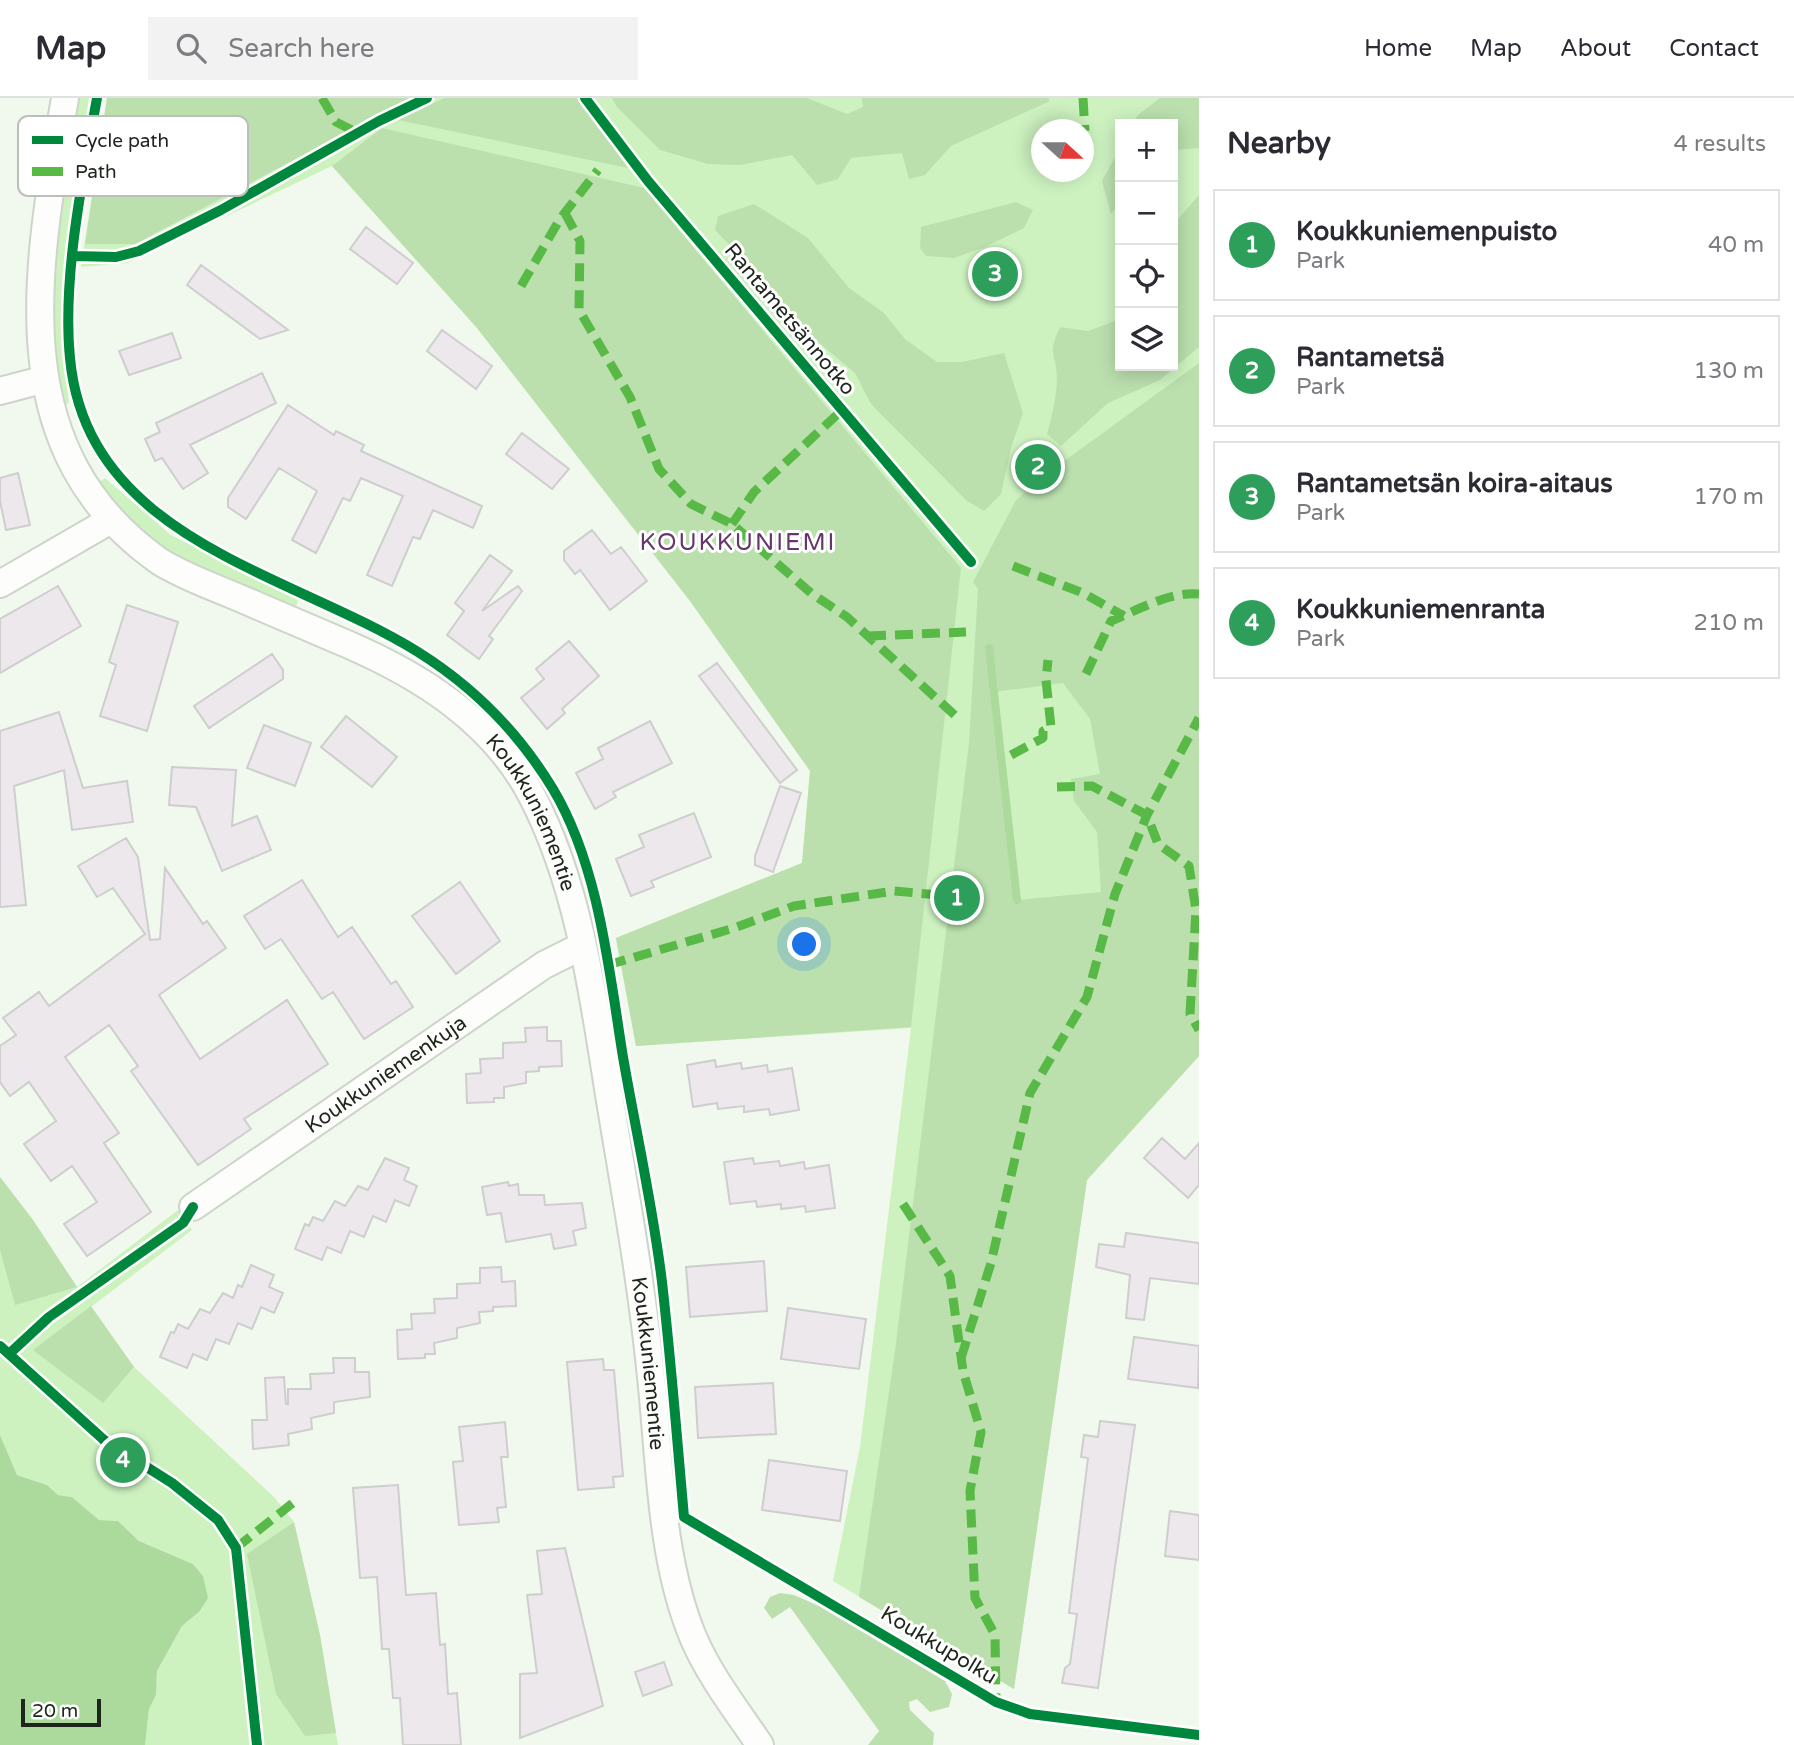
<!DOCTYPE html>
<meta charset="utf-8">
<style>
:root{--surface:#fff;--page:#f2f2f3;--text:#2b2b33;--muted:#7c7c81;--line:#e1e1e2;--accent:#686f66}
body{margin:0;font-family:"Varela Round",sans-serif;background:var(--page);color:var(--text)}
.controls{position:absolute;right:21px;top:21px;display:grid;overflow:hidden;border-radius:0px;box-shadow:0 4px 18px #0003}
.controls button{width:63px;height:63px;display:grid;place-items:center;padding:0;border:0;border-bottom:2px solid var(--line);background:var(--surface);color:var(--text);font:35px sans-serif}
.compass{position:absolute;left:1031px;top:21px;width:63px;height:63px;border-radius:50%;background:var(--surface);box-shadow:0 4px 18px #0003;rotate:111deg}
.scale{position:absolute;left:21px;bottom:18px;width:80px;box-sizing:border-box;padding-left:7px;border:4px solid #1e251c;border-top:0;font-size:19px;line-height:24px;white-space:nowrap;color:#1e251c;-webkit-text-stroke:5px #fff;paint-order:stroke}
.you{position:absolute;left:805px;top:847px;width:24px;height:24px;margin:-18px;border:5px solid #fff;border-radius:50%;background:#1a73e8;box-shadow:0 0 0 10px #1a73e833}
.badge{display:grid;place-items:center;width:46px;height:46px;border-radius:50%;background:var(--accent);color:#fff;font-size:23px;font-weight:700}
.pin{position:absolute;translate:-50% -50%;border:4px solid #fff;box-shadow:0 2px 7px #0006}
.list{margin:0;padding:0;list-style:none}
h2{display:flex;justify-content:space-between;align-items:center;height:91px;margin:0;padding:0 28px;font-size:30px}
h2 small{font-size:23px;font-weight:400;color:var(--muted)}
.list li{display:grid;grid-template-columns:46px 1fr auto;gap:21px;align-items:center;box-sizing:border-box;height:112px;margin:0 14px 14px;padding:0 14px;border:2px solid var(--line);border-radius:0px}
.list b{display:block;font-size:26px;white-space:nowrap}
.list p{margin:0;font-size:23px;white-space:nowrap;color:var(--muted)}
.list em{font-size:23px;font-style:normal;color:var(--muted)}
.icon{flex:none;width:38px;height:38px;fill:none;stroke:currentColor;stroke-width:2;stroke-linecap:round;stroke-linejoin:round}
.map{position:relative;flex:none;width:1199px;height:1647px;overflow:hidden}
header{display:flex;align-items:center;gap:42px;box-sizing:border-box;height:98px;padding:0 35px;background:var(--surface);border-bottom:2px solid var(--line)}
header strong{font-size:33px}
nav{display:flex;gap:38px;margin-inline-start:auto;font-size:24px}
.search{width:490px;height:63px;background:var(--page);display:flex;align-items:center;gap:18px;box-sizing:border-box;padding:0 24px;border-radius:0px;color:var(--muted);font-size:26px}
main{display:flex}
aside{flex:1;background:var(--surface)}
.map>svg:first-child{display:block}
.green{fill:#cdf2c0;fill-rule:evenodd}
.forest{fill:#bbe0ae;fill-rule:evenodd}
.water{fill:#acda9c}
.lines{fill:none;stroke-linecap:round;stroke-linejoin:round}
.stream{stroke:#acda9c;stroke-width:8}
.building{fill:#ede8ec;stroke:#cecece;stroke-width:2}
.minor-casing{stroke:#cdd4ca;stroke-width:30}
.minor{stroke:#fdfefc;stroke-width:26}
.quiet{stroke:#58b947;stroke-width:9;stroke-dasharray:18 9;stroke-linecap:butt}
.cycleway-casing{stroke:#fff;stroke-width:15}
.cycleway{stroke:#00873e;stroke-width:10}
.labels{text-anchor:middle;stroke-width:6;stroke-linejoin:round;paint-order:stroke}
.street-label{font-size:21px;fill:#1e251c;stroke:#fff}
.quarter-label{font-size:24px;letter-spacing:2px;fill:#65376c;stroke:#fff}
.key{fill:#fff;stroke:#bcbebb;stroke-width:2}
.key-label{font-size:19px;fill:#1e251c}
</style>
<header>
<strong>Map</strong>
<div class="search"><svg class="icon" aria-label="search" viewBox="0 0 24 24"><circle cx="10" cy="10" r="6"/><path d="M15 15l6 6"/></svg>Search here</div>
<nav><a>Home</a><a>Map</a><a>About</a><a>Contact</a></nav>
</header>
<main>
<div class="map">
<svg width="1199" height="1647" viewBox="0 0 1199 1647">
<rect width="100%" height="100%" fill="#f1f9ee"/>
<!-- green -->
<path class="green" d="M 77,0 L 89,0 L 62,201 L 61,228 L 69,305 L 64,307 L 53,289 L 54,145 Z
M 107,0 L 1199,0 L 1199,958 L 1087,1082 L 1014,1591 L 833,1483 L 860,1349 L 911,930 L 636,948 L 616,840 L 802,765 L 810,673 L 690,503 L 477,230 L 332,68 L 128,165 L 81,169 ZM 1120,26 L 1173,26 L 1173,268 L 1120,268 ZM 1042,32 L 1084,32 L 1084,74 L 1042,74 Z
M 105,380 L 171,437 L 298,502 L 296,510 C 242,487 182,468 137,429 C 122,417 110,400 96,386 Z
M 0,1079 L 33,1122 L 77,1189 L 178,1112 L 192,1132 L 91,1209 L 134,1269 L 274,1399 L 294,1424 L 320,1537 L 338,1647 L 145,1647 L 149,1611 L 156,1597 L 157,1573 L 182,1528 L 199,1514 L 203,1478 L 193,1466 L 139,1443 L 118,1423 L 99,1422 L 72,1399 L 58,1397 L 47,1387 L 17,1377 L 0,1337 Z"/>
<!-- forest -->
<path class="forest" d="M 107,0 L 411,0 L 135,146 L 85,146 Z
M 444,0 L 577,0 L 628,70 L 398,22 Z
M 612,0 L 807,0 L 847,16 L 863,9 L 862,0 L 1048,0 L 1050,3 L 951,48 L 925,77 L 909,81 L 902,55 L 851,60 L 838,81 L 817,87 L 792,57 L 740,67 L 708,66 L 681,58 L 660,52 L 617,9 Z
M 1160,0 L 1199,0 L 1199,50 L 1173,52 L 1173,26 L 1133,26 L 1138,17 Z
M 382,30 L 644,90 L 961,470 L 911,929 L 636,948 L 616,840 L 802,765 L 810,673 L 690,503 L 477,230 L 332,68 Z
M 1120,50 L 1120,106 L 1111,116 L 1102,83 Z
M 1199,97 L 1199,249 L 1160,282 L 1108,305 L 1061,348 L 1047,336 C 1052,318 1056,301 1057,282 C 1057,254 1046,259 1060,229 L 1088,233 L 1120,221 L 1120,268 L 1173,268 L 1173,127 Z
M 1016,104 L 1033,112 L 1024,130 L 985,149 L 954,160 L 926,158 L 920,150 L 921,129 Z
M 754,106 L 808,140 L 849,190 L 884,215 L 905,241 L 937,264 L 962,264 L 1004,255 L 1023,315 L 1011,350 L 1001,396 L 984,413 L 967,403 L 871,306 L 855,275 L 782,214 L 743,161 L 715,132 L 718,118 Z
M 1199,265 L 1199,958 L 1087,1082 L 1014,1591 L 859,1499 L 895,1253 L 969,645 L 978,491 L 973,484 L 1016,402 L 1056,369 ZM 1063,585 L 1090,621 L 1100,676 L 1071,681 L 1074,703 L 1097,734 L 1101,794 L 1017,802 L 994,594 Z
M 0,1079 L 33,1122 L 77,1189 L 15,1207 L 0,1152 Z
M 91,1208 L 134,1269 L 103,1305 L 33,1252 Z
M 294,1424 L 320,1537 L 336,1635 L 305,1638 L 276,1596 L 247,1456 Z
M 780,1495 L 794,1497 L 819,1508 L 945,1583 L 952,1596 L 949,1609 L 930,1614 L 917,1601 L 909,1604 L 910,1612 L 934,1635 L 933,1647 L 868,1647 L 879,1633 L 790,1509 L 772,1521 L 764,1510 L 770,1499 Z"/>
<!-- water -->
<path class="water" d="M 0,1337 L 17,1377 L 47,1387 L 58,1397 L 72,1399 L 99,1422 L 118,1423 L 139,1443 L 193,1466 L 203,1478 L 208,1500 L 199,1514 L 182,1528 L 157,1573 L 156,1597 L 149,1611 L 145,1647 L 0,1647 Z"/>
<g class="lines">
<!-- stream -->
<path class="stream" d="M 989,550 L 1017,802"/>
</g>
<!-- building -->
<path class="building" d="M 366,129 L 413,165 L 397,186 L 350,151 Z
M 201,167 L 235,192 L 288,232 L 260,241 L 187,187 Z
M 442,232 L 492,268 L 476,291 L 427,253 Z
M 172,235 L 181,260 L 129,277 L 119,253 Z
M 262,275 L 276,305 L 190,347 L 208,375 L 183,391 L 162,360 L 155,363 L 145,341 L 160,334 L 156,325 Z
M 288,307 L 334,337 L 336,333 L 364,347 L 361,353 L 482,408 L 473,430 L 433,412 L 420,441 L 413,439 L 392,488 L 367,477 L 403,398 L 361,380 L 350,403 L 343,400 L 316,455 L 292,442 L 317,393 L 279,370 L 246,421 L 228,409 L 228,400 Z
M 522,335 L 569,371 L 552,391 L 506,356 Z
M 18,375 L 30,427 L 6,432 L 0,403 L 0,380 Z
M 592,432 L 611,456 L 621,449 L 647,483 L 610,512 L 580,472 L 575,476 L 564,462 L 564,453 Z
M 490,457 L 512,473 L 482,513 L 518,488 L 522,493 L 489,538 L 493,541 L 479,561 L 447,537 L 464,513 L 455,505 Z
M 58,488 L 81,528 L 0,575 L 0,521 Z
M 127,507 L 178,524 L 147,633 L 100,618 L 116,567 L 109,564 Z
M 569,543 L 599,578 L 562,611 L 565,615 L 547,631 L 521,600 L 544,581 L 536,571 Z
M 272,556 L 283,572 L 283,581 L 209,630 L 194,608 Z
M 717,565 L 797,672 L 780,685 L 699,578 Z
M 59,614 L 83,690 L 127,683 L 133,724 L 72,732 L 64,672 L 14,688 L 26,807 L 0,809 L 0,633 Z
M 346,618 L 397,659 L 372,689 L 321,649 Z
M 650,623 L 672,665 L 613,694 L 616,699 L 595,711 L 576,675 L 603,661 L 598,650 Z
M 264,627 L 311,645 L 295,688 L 247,670 Z
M 172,669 L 236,672 L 232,728 L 257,718 L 271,752 L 222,773 L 196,709 L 169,707 Z
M 780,688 L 801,695 L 773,774 L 755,767 L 755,758 Z
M 694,715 L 711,759 L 651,783 L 654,789 L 631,798 L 616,761 L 644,749 L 639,737 Z
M 126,740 L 138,759 L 150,842 L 160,841 L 165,770 L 203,826 L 207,823 L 226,850 L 159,897 L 200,961 L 287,902 L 328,966 L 244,1021 L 251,1031 L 198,1067 L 131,973 L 138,968 L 109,927 L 65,959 L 119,1035 L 104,1045 L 151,1114 L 87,1158 L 64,1126 L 97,1104 L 72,1068 L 51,1083 L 24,1046 L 56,1023 L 29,984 L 10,998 L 0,984 L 0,948 L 16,937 L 3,920 L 39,894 L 49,908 L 145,836 L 113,790 L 97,799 L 78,768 Z
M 302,782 L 338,839 L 352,829 L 391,886 L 396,883 L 413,909 L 364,941 L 333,894 L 322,901 L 281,841 L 265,851 L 244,818 Z
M 460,784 L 500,843 L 456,876 L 412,818 Z
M 547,929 L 547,943 L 561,943 L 562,968 L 539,969 L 539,973 L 526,974 L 526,985 L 504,989 L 504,1000 L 494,1000 L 494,1004 L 467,1005 L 466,976 L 481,975 L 480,961 L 503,960 L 503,945 L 526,944 L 525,930 Z
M 715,962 L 716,969 L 741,965 L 742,971 L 767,967 L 768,974 L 792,970 L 799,1012 L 770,1017 L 769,1011 L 744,1014 L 744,1008 L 718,1011 L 717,1005 L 693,1009 L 687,967 Z
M 1162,1040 L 1185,1061 L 1199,1045 L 1199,1087 L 1188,1100 L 1144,1060 Z
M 385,1060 L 409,1070 L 404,1082 L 417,1088 L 409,1108 L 395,1102 L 386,1124 L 373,1118 L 364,1139 L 350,1133 L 341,1155 L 327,1149 L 322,1162 L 295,1151 L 305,1126 L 309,1128 L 313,1119 L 323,1123 L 335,1103 L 345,1108 L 358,1088 L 368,1092 Z
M 753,1060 L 754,1066 L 779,1063 L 780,1068 L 804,1064 L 805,1071 L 829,1067 L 835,1110 L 806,1114 L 805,1108 L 781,1111 L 781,1106 L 757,1109 L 756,1103 L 730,1106 L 724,1064 Z
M 508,1084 L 509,1088 L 518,1086 L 519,1097 L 544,1097 L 545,1107 L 582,1105 L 586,1130 L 573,1133 L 576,1147 L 554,1151 L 551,1136 L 506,1144 L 501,1115 L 487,1117 L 482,1089 Z
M 1126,1135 L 1199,1145 L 1199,1186 L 1150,1180 L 1144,1222 L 1126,1220 L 1130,1177 L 1096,1169 L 1099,1146 L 1124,1149 Z
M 764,1163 L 767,1213 L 690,1219 L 686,1169 Z
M 251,1167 L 274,1177 L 269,1189 L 283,1195 L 274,1215 L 261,1209 L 252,1231 L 238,1225 L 229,1246 L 216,1241 L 207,1262 L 193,1256 L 187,1270 L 160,1259 L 171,1234 L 174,1235 L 178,1226 L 188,1231 L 200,1211 L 210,1215 L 223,1195 L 233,1200 L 238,1187 L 242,1189 Z
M 501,1169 L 502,1184 L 515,1183 L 516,1208 L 493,1209 L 493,1213 L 479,1214 L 480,1225 L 457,1230 L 457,1240 L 434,1245 L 435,1256 L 425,1256 L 425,1260 L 398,1261 L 397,1232 L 412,1231 L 411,1216 L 435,1215 L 434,1201 L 457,1200 L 457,1186 L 480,1185 L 480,1170 Z
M 788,1210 L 866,1221 L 859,1271 L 781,1261 Z
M 1134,1239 L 1199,1248 L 1198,1290 L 1128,1281 Z
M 333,1260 L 355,1260 L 355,1274 L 369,1274 L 370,1299 L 334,1304 L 334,1315 L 311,1320 L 312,1331 L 288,1336 L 289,1347 L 253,1351 L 252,1322 L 267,1322 L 265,1280 L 284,1279 L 286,1306 L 288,1306 L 288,1291 L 311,1291 L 310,1276 L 334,1275 Z
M 603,1261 L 604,1272 L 614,1272 L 623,1378 L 613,1379 L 614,1389 L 578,1392 L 567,1264 Z
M 773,1285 L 776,1336 L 698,1340 L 695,1289 Z
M 1100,1323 L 1135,1327 L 1098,1590 L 1062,1585 L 1065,1570 L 1070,1566 L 1077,1516 L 1069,1515 L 1088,1360 L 1081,1359 L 1084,1337 L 1098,1339 Z
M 505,1324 L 508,1359 L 501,1359 L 506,1409 L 497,1410 L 499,1424 L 459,1427 L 453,1364 L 463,1363 L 459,1329 Z
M 769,1362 L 847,1373 L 840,1423 L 762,1412 Z
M 398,1387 L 406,1497 L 436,1495 L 440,1547 L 445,1546 L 448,1596 L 457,1595 L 461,1647 L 403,1647 L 400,1600 L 393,1600 L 389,1551 L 382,1551 L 377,1479 L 360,1480 L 353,1390 Z
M 1170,1413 L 1199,1417 L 1199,1462 L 1165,1458 Z
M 565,1450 L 603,1608 L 520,1640 L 520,1576 L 537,1575 L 527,1497 L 542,1496 L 537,1453 Z
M 664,1564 L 672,1587 L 643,1598 L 635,1574 Z"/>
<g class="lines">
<!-- minor casing -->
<g class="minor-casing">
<g id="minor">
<path id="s1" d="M 65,0 C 37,170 0,350 159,463 C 181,477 206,486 230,496 C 269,513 308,529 347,546 C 421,578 493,623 532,698 C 581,792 594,905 611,1009 C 626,1099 642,1188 651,1279 C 660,1364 660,1459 693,1539 C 709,1577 737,1613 760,1647"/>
<path d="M 0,293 L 38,283"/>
<path d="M 0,486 L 109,423"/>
<path id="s2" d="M 193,1109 L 544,867 L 582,848"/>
</g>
</g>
<!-- minor -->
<use href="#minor" class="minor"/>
<!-- quiet -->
<path class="quiet" d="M 322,0 L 336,24 L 358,35
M 1083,0 L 1085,33
M 565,115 L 580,143 L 579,212 L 630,299 L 659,371 L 691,406 L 732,426 L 811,495 L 847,519 L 959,621
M 521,188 L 560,121 L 598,72
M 732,426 L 754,394 L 842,312
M 1013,468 L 1083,495 L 1124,518
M 868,538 L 966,534
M 1086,576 L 1111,523 C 1138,512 1170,493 1199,496
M 1011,657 L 1043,640 L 1043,633 L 1051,629 L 1046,582 L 1048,562
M 1057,689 L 1092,688 L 1147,717 L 1158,746 L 1189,768 L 1196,812 L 1190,916 L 1199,932
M 608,867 L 734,830 L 794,808 L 894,793 L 940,797
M 903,1106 L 950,1178 L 963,1273 L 981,1334 L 970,1393 L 975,1500 L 995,1537 L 996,1604
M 961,1260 L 991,1165 L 1030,995 L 1087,899 L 1115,796 L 1147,717 L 1199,620
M 236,1450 L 299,1400"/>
<!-- cycleway casing -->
<g class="cycleway-casing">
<path id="cycleway" d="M 97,0 C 83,79 62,180 70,260 C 87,442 289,474 418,554 C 474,589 519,635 553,691 C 599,768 609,872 623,959 C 636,1034 653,1109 662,1184 C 671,1262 677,1341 684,1419 L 996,1604 L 1030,1616 L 1199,1637
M 585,0 L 648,83 L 971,464
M 73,158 L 116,159 L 139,153 L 221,112 L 379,23 L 427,0
M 0,1248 L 104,1342 L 172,1385 L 218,1422 L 236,1450 L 257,1647
M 9,1256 L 49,1219 L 183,1125 L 193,1109"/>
</g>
<!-- cycleway -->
<use href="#cycleway" class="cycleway"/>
</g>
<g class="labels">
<!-- street labels -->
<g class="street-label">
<text transform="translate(790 221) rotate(50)" y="7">Rantametsännotko</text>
<text dy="7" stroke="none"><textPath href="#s1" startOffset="968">Koukkuniementie</textPath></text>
<text dy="7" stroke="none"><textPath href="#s2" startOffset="234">Koukkuniemenkuja</textPath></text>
<text dy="7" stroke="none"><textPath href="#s1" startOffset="1535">Koukkuniementie</textPath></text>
<text transform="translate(939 1547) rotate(31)" y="7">Koukkupolku</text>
</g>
<!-- quarter labels -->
<g class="quarter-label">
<text x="738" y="452">KOUKKUNIEMI</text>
</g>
</g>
<!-- legend -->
<rect x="18" y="18" width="230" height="80" rx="10" class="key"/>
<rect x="32" y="38" width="31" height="8" fill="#00873e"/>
<rect x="32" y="69" width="31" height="9" fill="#58b947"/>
<g class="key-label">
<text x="75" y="49">Cycle path</text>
<text x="75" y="80">Path</text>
</g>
</svg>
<div class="controls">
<button>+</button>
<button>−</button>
<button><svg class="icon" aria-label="locate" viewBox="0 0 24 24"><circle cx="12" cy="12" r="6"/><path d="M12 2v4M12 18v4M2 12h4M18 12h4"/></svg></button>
<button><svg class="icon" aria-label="layers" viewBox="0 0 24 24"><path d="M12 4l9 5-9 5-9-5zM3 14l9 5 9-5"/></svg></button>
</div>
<svg class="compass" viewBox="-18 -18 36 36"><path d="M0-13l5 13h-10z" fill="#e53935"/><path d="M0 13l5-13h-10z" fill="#7c7c81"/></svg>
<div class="scale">20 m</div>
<div class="you"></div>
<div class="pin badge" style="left:957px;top:800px;background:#2e9e5b">1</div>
<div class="pin badge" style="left:1038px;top:369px;background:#2e9e5b">2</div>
<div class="pin badge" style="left:995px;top:176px;background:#2e9e5b">3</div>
<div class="pin badge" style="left:123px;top:1362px;background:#2e9e5b">4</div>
</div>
<aside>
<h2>Nearby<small>4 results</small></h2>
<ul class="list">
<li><span class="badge" style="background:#2e9e5b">1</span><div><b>Koukkuniemenpuisto</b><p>Park</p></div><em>40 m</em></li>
<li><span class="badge" style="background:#2e9e5b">2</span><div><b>Rantametsä</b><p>Park</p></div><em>130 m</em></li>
<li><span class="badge" style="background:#2e9e5b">3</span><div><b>Rantametsän koira-aitaus</b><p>Park</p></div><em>170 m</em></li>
<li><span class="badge" style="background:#2e9e5b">4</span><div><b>Koukkuniemenranta</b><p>Park</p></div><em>210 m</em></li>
</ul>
</aside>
</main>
